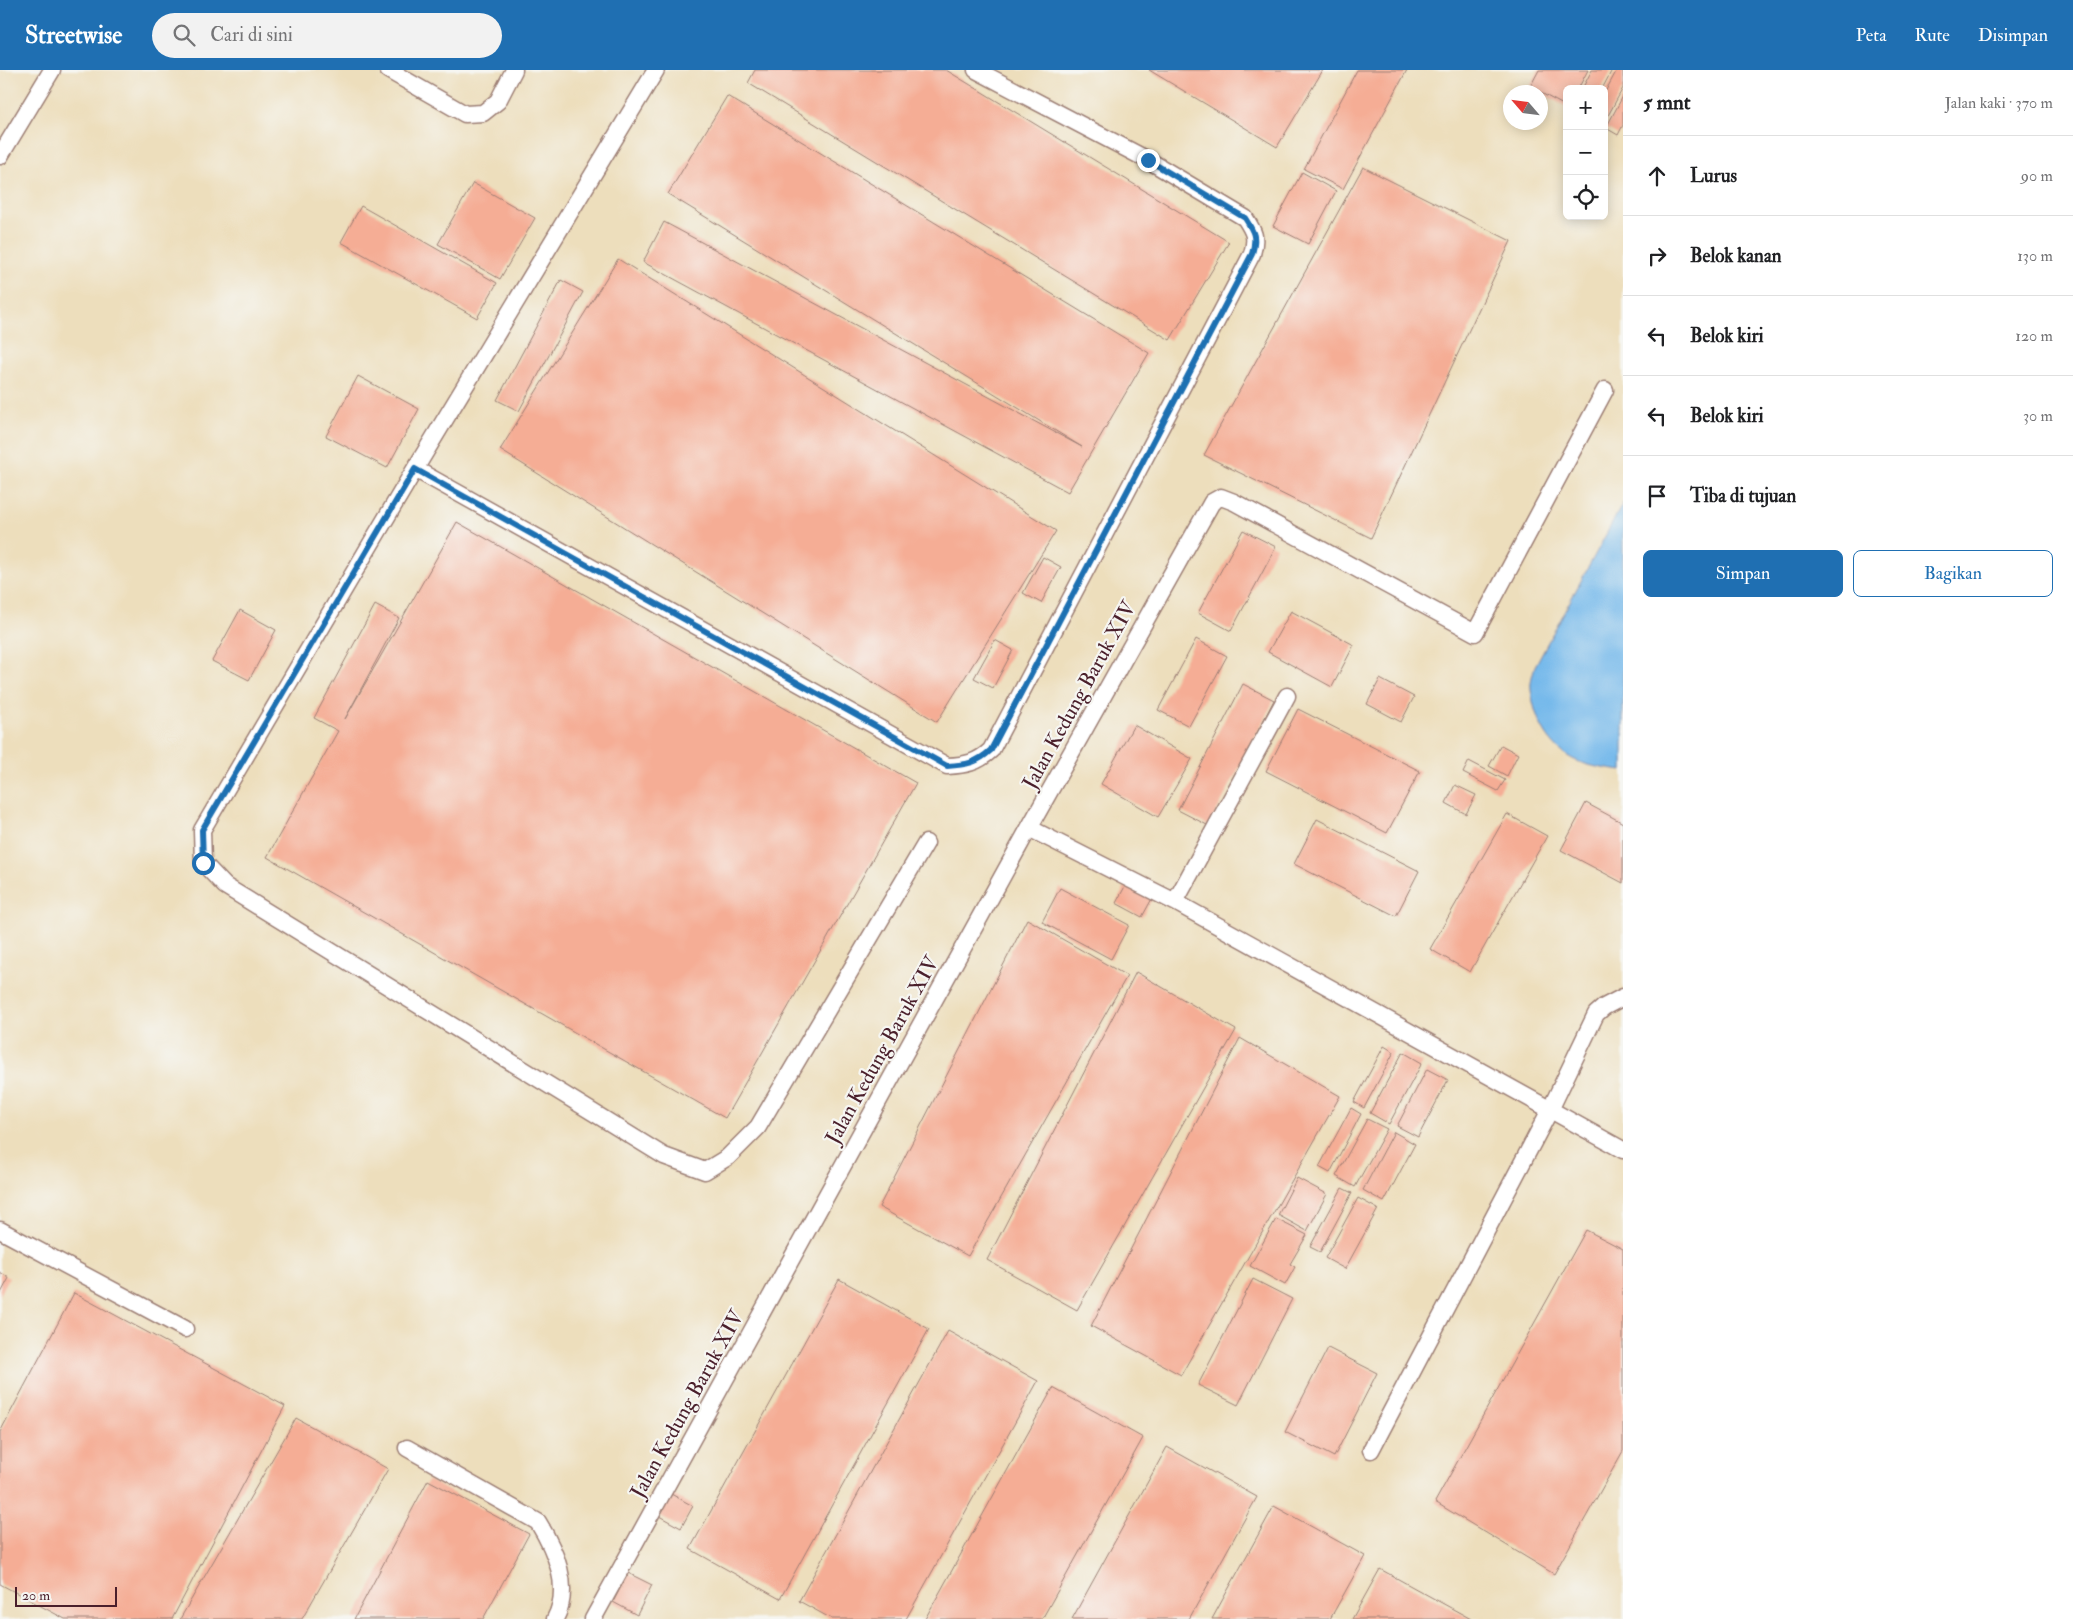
<!DOCTYPE html>
<html lang="id">
<meta charset="utf-8">
<style>
:root{--surface:#fff;--page:#f2f2f2;--text:#202124;--muted:#757577;--line:#e0e0e0;--accent:#1f6fb2}
body{margin:0;font-family:"IM FELL Double Pica",serif;background:var(--page);color:var(--text)}
.controls{position:absolute;right:15px;top:15px;display:grid;overflow:hidden;border-radius:8px;box-shadow:0 2px 12px #0003}
.controls button{width:45px;height:45px;display:grid;place-items:center;padding:0;border:0;border-bottom:1px solid var(--line);background:var(--surface);color:var(--text);font:25px sans-serif}
.compass{position:absolute;left:1503px;top:15px;width:45px;height:45px;border-radius:50%;background:var(--surface);box-shadow:0 2px 12px #0003;rotate:298deg}
.scale{position:absolute;left:15px;bottom:12px;width:102px;box-sizing:border-box;padding-left:5px;border:2px solid #4a1f2b;border-top:0;font-size:14px;line-height:18px;white-space:nowrap;color:#4a1f2b;-webkit-text-stroke:4px #f6f6f2;paint-order:stroke}
.stop{position:absolute;width:15px;height:15px;margin:-11px;border:4px solid #1f6fb2;border-radius:50%;background:#fff}
.stop.end{background:#1f6fb2;border-color:#fff;box-shadow:0 1px 5px #0008}
.list{margin:0;padding:0;list-style:none}
h2{display:flex;justify-content:space-between;align-items:center;height:65px;margin:0;padding:0 20px;font-size:21px}
h2 small{font-size:16px;font-weight:400;color:var(--muted)}
.list li{display:grid;grid-template-columns:32px 1fr auto;gap:15px;align-items:center;box-sizing:border-box;height:80px;padding:0 20px;border-top:1px solid var(--line)}
.list b{display:block;font-size:19px;white-space:nowrap}
.list em{font-size:16px;font-style:normal;color:var(--muted)}
.actions{display:flex;gap:10px;padding:15px 20px}
.actions a{flex:1;padding:11px 0;border:1px solid var(--accent);border-radius:8px;text-align:center;font-size:18px;color:var(--accent)}
.actions .main{background:var(--accent);color:#fff}
.icon{flex:none;width:28px;height:28px;fill:none;stroke:currentColor;stroke-width:2;stroke-linecap:round;stroke-linejoin:round}
.map{position:relative;flex:none;width:1623px;height:1549px;overflow:hidden}
header{display:flex;align-items:center;gap:30px;box-sizing:border-box;height:70px;padding:0 25px;background:var(--accent);color:#fff}
header strong{font-size:24px}
nav{display:flex;gap:28px;margin-inline-start:auto;font-size:18px}
.search{width:350px;height:45px;background:var(--page);display:flex;align-items:center;gap:12px;box-sizing:border-box;padding:0 18px;border-radius:28px;color:var(--muted);font-size:19px}
main{display:flex}
aside{flex:1;background:var(--surface)}
.map>svg:first-child{display:block}
.water{fill:#76b9eb;stroke:#606c8b}
.building{fill:#f5ad95}
.lines{fill:none;stroke-linecap:round;stroke-linejoin:round}
.service-casing{stroke:#9c7e74;stroke-width:19}
.service{stroke:#fff;stroke-width:16}
.route{stroke:#1f6fb2;stroke-width:6}
.labels{text-anchor:middle;stroke-width:4.5;stroke-linejoin:round;paint-order:stroke}
.street-label{font-size:21px;fill:#4a1f2b;stroke:#f6f6f2}
</style>
<header>
<strong>Streetwise</strong>
<div class="search"><svg class="icon" aria-label="search" viewBox="0 0 24 24"><circle cx="10" cy="10" r="6"/><path d="M15 15l6 6"/></svg>Cari di sini</div>
<nav><a>Peta</a><a>Rute</a><a>Disimpan</a></nav>
</header>
<main>
<div class="map">
<svg width="1623" height="1549" viewBox="0 0 1623 1549">
<rect width="100%" height="100%" fill="#f6f6f2"/>
<filter id="ink" filterUnits="userSpaceOnUse"><feTurbulence type="fractalNoise" baseFrequency=".02" numOctaves="2"/><feDisplacementMap in="SourceGraphic" scale="10" xChannelSelector="R" yChannelSelector="G"/><feConvolveMatrix kernelMatrix="1 2 1 2 8 2 1 2 1" color-interpolation-filters="sRGB"/></filter>
<filter id="wash" filterUnits="userSpaceOnUse"><feTurbulence type="fractalNoise" baseFrequency=".0096" numOctaves="4" result="noise"/><feDisplacementMap in="SourceGraphic" scale="20" xChannelSelector="R" yChannelSelector="G"/><feGaussianBlur stdDeviation="1.12" result="paint"/><feColorMatrix in="noise" values="0 0 0 0 0 0 0 0 0 0 0 0 0 0 0 0 0 1.4 0 .05"/><feComposite in="paint" operator="in"/></filter>
<g filter="url(#wash)">
<rect width="100%" height="100%" fill="#eddebc"/>
<!-- water -->
<path class="water" d="M 1623,433 L 1623,701 C 1608,699 1591,697 1577,691 C 1549,679 1534,649 1531,619 C 1530,612 1533,603 1535,596 Z"/>
<g id="blocks">
<!-- building -->
<path class="building" d="M 755,0 L 946,0 L 1229,172 L 1170,270 L 748,13 Z
M 1149,0 L 1323,0 L 1277,77 Z
M 1357,0 L 1407,0 L 1343,119 L 1304,99 Z
M 1539,0 L 1588,0 L 1578,19 L 1567,19 L 1567,37 L 1530,17 Z
M 1592,0 L 1612,0 L 1602,19 L 1582,19 Z
M 1617,0 L 1623,1 L 1623,18 L 1604,53 L 1604,24 Z
M 727,26 L 1149,283 L 1068,422 L 643,192 L 664,152 L 1082,377 L 668,124 Z
M 1623,26 L 1623,55 L 1618,65 L 1606,58 Z
M 1363,97 L 1511,171 L 1371,468 L 1204,385 Z
M 1302,102 L 1336,121 L 1308,174 L 1273,156 Z
M 473,113 L 535,148 L 500,209 L 438,174 Z
M 361,136 L 497,213 L 477,248 L 341,172 Z
M 618,189 L 1056,461 L 937,652 L 500,380 Z
M 561,210 L 583,222 L 519,341 L 497,330 Z
M 358,306 L 419,339 L 387,398 L 326,366 Z
M 457,452 L 916,713 L 725,1048 L 267,787 L 338,661 L 314,648 L 375,535 L 399,548 L 345,649 Z
M 1243,460 L 1276,477 L 1231,561 L 1198,543 Z
M 1043,487 L 1061,497 L 1041,533 L 1023,523 Z
M 240,540 L 276,560 L 249,610 L 212,591 Z
M 1291,541 L 1354,575 L 1332,617 L 1268,582 Z
M 1196,569 L 1227,586 L 1189,656 L 1158,640 Z
M 995,570 L 1013,580 L 993,618 L 974,608 Z
M 1380,609 L 1414,627 L 1401,652 L 1367,634 Z
M 1243,614 L 1274,630 L 1209,756 L 1178,740 Z
M 1298,639 L 1420,701 L 1387,763 L 1266,701 Z
M 1134,655 L 1192,689 L 1158,747 L 1101,714 Z
M 1501,675 L 1518,684 L 1507,706 L 1489,696 Z
M 1469,691 L 1505,710 L 1498,721 L 1463,703 Z
M 1455,715 L 1476,725 L 1466,744 L 1446,733 Z
M 1586,733 L 1623,753 L 1623,813 L 1561,780 Z
M 1507,744 L 1547,766 L 1470,902 L 1430,879 Z
M 1317,749 L 1419,801 L 1396,846 L 1294,794 Z
M 1128,811 L 1154,825 L 1142,847 L 1116,833 Z
M 1060,818 L 1129,855 L 1111,889 L 1042,852 Z
M 1027,849 L 1127,906 L 968,1186 L 879,1137 Z
M 1136,902 L 1236,960 L 1077,1240 L 987,1190 Z
M 1240,968 L 1340,1026 L 1181,1305 L 1091,1256 Z
M 1384,976 L 1394,982 L 1364,1038 L 1354,1032 Z
M 1403,982 L 1422,993 L 1389,1054 L 1370,1043 Z
M 1427,999 L 1448,1010 L 1418,1067 L 1397,1056 Z
M 1351,1038 L 1361,1044 L 1330,1103 L 1319,1097 Z
M 1367,1049 L 1387,1059 L 1355,1117 L 1336,1106 Z
M 1394,1062 L 1415,1074 L 1384,1132 L 1363,1120 Z
M 1297,1108 L 1327,1124 L 1307,1161 L 1278,1145 Z
M 1342,1118 L 1352,1123 L 1320,1182 L 1310,1177 Z
M 1358,1128 L 1378,1139 L 1345,1199 L 1325,1188 Z
M 1276,1149 L 1307,1165 L 1290,1194 L 1295,1197 L 1285,1215 L 1250,1196 Z
M 1586,1160 L 1623,1179 L 1623,1381 L 1554,1504 L 1435,1432 Z
M 0,1202 L 9,1208 L 0,1225 Z
M 839,1209 L 929,1259 L 780,1529 L 690,1479 Z
M 1253,1209 L 1292,1229 L 1238,1335 L 1198,1315 Z
M 74,1223 L 285,1336 L 172,1549 L 65,1549 L 0,1514 L 0,1362 Z
M 948,1261 L 1038,1311 L 906,1549 L 832,1549 L 799,1531 Z
M 1328,1278 L 1377,1303 L 1334,1387 L 1285,1362 Z
M 1053,1318 L 1143,1368 L 1042,1549 L 925,1549 Z
M 296,1348 L 388,1399 L 302,1549 L 180,1549 Z
M 1167,1377 L 1257,1427 L 1189,1549 L 1072,1549 Z
M 428,1410 L 529,1464 L 483,1549 L 354,1549 Z
M 671,1424 L 693,1436 L 681,1458 L 659,1446 Z
M 1274,1436 L 1365,1486 L 1330,1549 L 1212,1549 Z
M 1380,1499 L 1471,1549 L 1352,1549 Z
M 628,1503 L 652,1515 L 637,1545 L 613,1532 Z"/>
</g>
</g>
<g filter="url(#ink)">
<use href="#blocks" fill-opacity="0" stroke="#9c7e74" stroke-width="1"/>
<g class="lines">
<!-- service casing -->
<g class="service-casing">
<path id="service" d="M 388,0 L 465,44 L 483,43 L 498,31 L 514,0
M 656,0 L 415,399 L 202,760 L 203,793 L 225,816 L 664,1086 L 705,1101 L 728,1087 L 758,1057 L 926,773
M 0,86 L 52,0
M 415,399 L 947,696 C 966,695 977,693 991,680 L 1252,184 C 1257,167 1254,162 1245,148 L 1148,90 L 976,0
M 1029,758 L 1175,832 L 1287,626
M 1175,832 L 1623,1080
M 0,1160 L 185,1259
M 407,1378 L 538,1452 C 555,1480 572,1517 555,1549
M 1371,1380 L 1550,1040 L 1596,944 L 1604,937 L 1623,927
M 593,1549 L 1029,758 L 1212,432 L 1221,427 L 1234,432 L 1475,563 L 1605,320"/>
</g>
<!-- service -->
<use href="#service" class="service"/>
</g>
</g>
<g class="lines" filter="url(#ink)">
<!-- route -->
<path class="route" d="M 203,793 L 202,760 L 415,399 L 947,696 C 966,695 977,693 991,680 L 1252,184 C 1257,167 1254,162 1245,148 L 1148,90"/>
</g>
<g class="labels">
<!-- street labels -->
<g class="street-label">
<text transform="translate(1079 625) rotate(-61)" y="7">Jalan Kedung Baruk XIV</text>
<text transform="translate(882 980) rotate(-61)" y="7">Jalan Kedung Baruk XIV</text>
<text transform="translate(687 1334) rotate(-61)" y="7">Jalan Kedung Baruk XIV</text>
</g>
</g>
</svg>
<div class="controls">
<button>+</button>
<button>−</button>
<button><svg class="icon" aria-label="locate" viewBox="0 0 24 24"><circle cx="12" cy="12" r="6"/><path d="M12 2v4M12 18v4M2 12h4M18 12h4"/></svg></button>
</div>
<svg class="compass" viewBox="-18 -18 36 36"><path d="M0-13l5 13h-10z" fill="#e53935"/><path d="M0 13l5-13h-10z" fill="#757577"/></svg>
<div class="scale">20 m</div>
<div class="stop" style="left:203px;top:793px"></div>
<div class="stop end" style="left:1148px;top:90px"></div>
</div>
<aside>
<h2>5 mnt<small>Jalan kaki · 370 m</small></h2>
<ul class="list">
<li><svg class="icon" aria-label="ahead" viewBox="0 0 24 24"><path d="M12 20V5M6 11l6-6 6 6"/></svg><div><b>Lurus</b></div><em>90 m</em></li>
<li><svg class="icon" aria-label="right" viewBox="0 0 24 24"><path d="M7 20v-9h11M14 6l5 5-5 5"/></svg><div><b>Belok kanan</b></div><em>130 m</em></li>
<li><svg class="icon" aria-label="left" viewBox="0 0 24 24"><path d="M17 20v-9H6M10 6l-5 5 5 5"/></svg><div><b>Belok kiri</b></div><em>120 m</em></li>
<li><svg class="icon" aria-label="left" viewBox="0 0 24 24"><path d="M17 20v-9H6M10 6l-5 5 5 5"/></svg><div><b>Belok kiri</b></div><em>30 m</em></li>
<li><svg class="icon" aria-label="arrive" viewBox="0 0 24 24"><path d="M6 21V4h12l-3 4 3 4H6"/></svg><div><b>Tiba di tujuan</b></div></li>
</ul>
<div class="actions"><a class="main">Simpan</a><a>Bagikan</a></div>
</aside>
</main>
